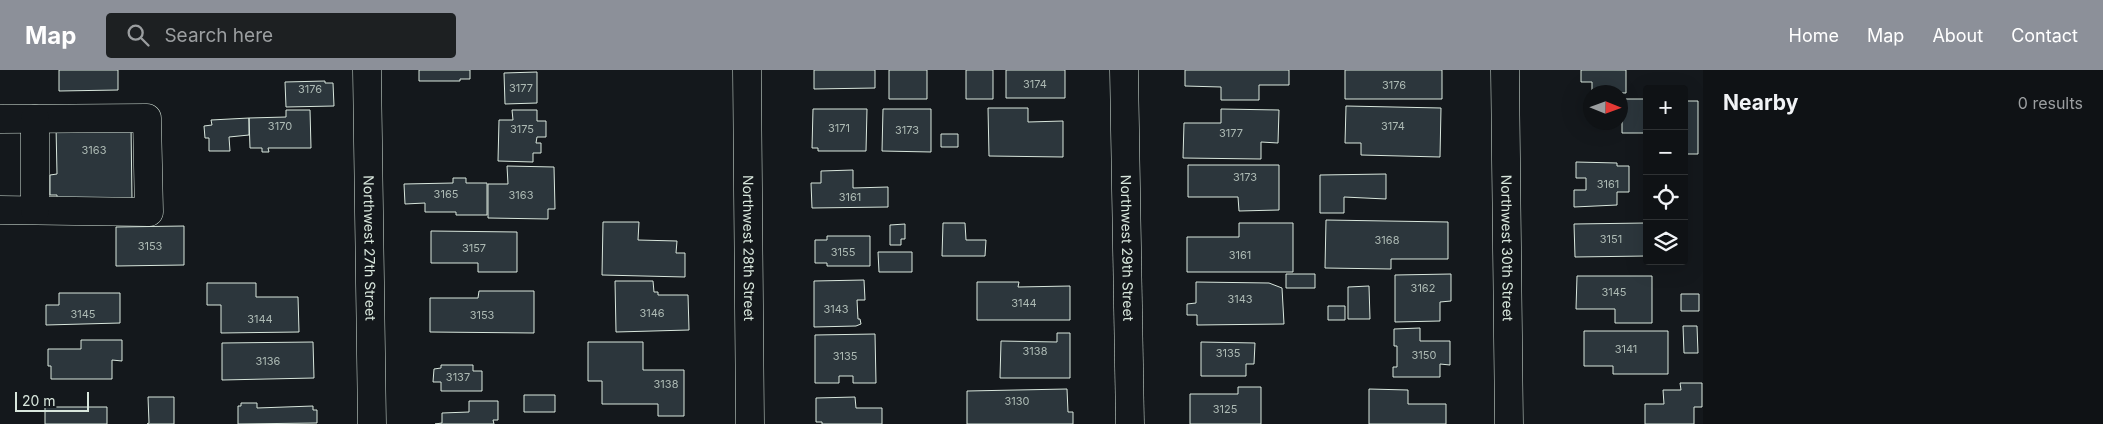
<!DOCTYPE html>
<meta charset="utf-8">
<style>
:root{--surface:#0f1215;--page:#1d2022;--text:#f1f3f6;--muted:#9b9ea0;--line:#2f3234;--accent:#8c9099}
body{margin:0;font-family:Inter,sans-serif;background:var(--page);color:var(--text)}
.controls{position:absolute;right:15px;top:15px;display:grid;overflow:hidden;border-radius:5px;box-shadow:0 5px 20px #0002}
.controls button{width:45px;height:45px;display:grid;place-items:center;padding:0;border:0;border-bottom:1px solid var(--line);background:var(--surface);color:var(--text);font:25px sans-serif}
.compass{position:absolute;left:1583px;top:15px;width:45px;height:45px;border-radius:50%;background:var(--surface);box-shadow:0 5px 20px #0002;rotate:91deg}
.scale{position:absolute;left:15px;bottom:12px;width:74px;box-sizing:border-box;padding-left:5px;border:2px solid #d8e6dc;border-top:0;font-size:14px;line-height:18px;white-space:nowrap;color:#d8e6dc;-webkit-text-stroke:4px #14181c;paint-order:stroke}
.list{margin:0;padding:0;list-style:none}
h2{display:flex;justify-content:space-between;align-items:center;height:65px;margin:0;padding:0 20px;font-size:21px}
h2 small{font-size:16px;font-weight:400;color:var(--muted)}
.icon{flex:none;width:28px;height:28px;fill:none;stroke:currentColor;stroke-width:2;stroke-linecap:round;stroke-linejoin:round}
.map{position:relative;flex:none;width:1703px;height:354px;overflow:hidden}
header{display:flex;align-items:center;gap:30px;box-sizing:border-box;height:70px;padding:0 25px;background:var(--accent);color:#fff}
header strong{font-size:24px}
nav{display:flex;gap:28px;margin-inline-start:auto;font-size:18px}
.search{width:350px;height:45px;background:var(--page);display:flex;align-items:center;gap:12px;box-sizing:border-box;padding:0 18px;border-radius:5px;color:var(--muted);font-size:19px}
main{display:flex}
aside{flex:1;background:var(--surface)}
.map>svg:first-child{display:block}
.building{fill:#2c363c;stroke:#d8e6dc}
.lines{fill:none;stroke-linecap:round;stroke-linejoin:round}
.minor-casing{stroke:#d8e6dc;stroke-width:29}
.minor{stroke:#14181c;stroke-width:28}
.labels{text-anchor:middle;stroke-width:4;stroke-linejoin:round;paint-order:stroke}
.number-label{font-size:11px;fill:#adbab4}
.street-label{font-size:14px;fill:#d8e6dc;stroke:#14181c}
</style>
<header>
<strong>Map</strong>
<div class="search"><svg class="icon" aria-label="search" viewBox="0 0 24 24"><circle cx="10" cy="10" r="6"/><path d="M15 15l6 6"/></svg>Search here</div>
<nav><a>Home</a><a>Map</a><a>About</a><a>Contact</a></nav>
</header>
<main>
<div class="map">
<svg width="1703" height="354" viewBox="0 0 1703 354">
<rect width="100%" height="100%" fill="#14181c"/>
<!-- building -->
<path class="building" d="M 59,0 L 118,0 L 118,20 L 59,21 Z
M 419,0 L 470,0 L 470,9 L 460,9 L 460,11 L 419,11 Z
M 814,0 L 875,0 L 875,18 L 814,19 Z
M 889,0 L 927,0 L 927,29 L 889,29 Z
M 966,0 L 993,0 L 993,29 L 966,29 Z
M 1006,0 L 1065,0 L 1065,28 L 1006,28 Z
M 1185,0 L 1289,0 L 1289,15 L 1259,15 L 1259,30 L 1221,30 L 1221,17 L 1185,16 Z
M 1345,0 L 1442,0 L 1442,29 L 1345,29 Z
M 1581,0 L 1626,0 L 1626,23 L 1592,22 L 1592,12 L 1581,12 Z
M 537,2 L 537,33 L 505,34 L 504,3 Z
M 325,11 L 325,13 L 333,13 L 334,36 L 286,37 L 285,12 Z
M 1622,29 L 1647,29 L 1647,63 L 1622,63 Z
M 1684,31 L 1698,31 L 1698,84 L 1684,84 Z
M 1346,36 L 1441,38 L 1440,87 L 1361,85 L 1361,73 L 1345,73 Z
M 988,38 L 1028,38 L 1028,52 L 1063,51 L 1063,87 L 989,86 Z
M 813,39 L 867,39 L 866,81 L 818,81 L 818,78 L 812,78 Z
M 883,39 L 931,39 L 931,82 L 882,81 Z
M 1221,39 L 1279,40 L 1278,73 L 1261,72 L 1261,89 L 1183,88 L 1184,53 L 1221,53 Z
M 286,40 L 310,40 L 311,78 L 268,78 L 269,82 L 262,82 L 262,78 L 250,78 L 249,48 L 286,47 Z
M 512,40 L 537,40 L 537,51 L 546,51 L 546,67 L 537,67 L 536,73 L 541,73 L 541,83 L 533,83 L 533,92 L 498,91 L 499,50 L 513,50 Z
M 249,48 L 249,65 L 229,67 L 230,81 L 209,81 L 209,68 L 205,68 L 204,56 L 212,55 L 211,50 Z
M 131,55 L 132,131 L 57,132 L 57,125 L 50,125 L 50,105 L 57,104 L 56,56 Z
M 941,64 L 958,64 L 958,77 L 941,77 Z
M 1576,92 L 1617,93 L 1617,96 L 1629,96 L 1629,122 L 1617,122 L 1617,135 L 1574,137 L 1574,120 L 1586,120 L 1586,108 L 1576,108 Z
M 1188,95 L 1279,95 L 1279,140 L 1239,141 L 1238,127 L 1188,127 Z
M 507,96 L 554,97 L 555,139 L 548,139 L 548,149 L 488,148 L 488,114 L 508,114 Z
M 853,100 L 853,118 L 888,117 L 888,137 L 812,138 L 811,113 L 821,113 L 821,101 Z
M 1386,104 L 1386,129 L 1344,127 L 1344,143 L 1320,143 L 1320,105 Z
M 453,108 L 466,108 L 466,113 L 487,113 L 487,145 L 456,145 L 456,142 L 425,142 L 425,133 L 405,134 L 404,114 L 453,113 Z
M 1326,150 L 1448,152 L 1448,189 L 1391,189 L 1391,199 L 1325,198 Z
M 603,152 L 639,152 L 638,170 L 677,171 L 676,183 L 685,183 L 685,207 L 602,205 Z
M 943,153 L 965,153 L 966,170 L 986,170 L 985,186 L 942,186 Z
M 1239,153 L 1293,153 L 1293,202 L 1187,202 L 1187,167 L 1239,167 Z
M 1645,153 L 1645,157 L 1647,157 L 1646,186 L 1575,187 L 1574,154 Z
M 905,154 L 905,169 L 901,169 L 901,175 L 890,175 L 890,155 Z
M 184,156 L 184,195 L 116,196 L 116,157 Z
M 431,161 L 517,162 L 517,202 L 478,202 L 478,193 L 431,193 Z
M 827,166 L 870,166 L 870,196 L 827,196 L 827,193 L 815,193 L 815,170 L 827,170 Z
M 878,182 L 912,182 L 912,202 L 879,202 Z
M 1286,204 L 1315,204 L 1315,218 L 1286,218 Z
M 1451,204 L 1451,231 L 1440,232 L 1440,251 L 1395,252 L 1395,205 Z
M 1577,206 L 1652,206 L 1652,253 L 1615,253 L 1615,239 L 1576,239 Z
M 864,210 L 865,230 L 857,230 L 858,249 L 860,249 L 861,254 L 856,256 L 814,257 L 814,211 Z
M 615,211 L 653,211 L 654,222 L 658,222 L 658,225 L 688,225 L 689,260 L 616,262 Z
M 977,212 L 1019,212 L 1018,217 L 1070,216 L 1070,250 L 977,250 Z
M 1196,212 L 1269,213 L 1282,218 L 1284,254 L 1197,255 L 1197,245 L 1187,245 L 1187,234 L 1196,233 Z
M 207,213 L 256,213 L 256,227 L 298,227 L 299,262 L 221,263 L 221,235 L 207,235 Z
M 1369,216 L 1370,249 L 1348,249 L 1348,217 Z
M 479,221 L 534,221 L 534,263 L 430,262 L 430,228 L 478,228 Z
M 59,223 L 120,223 L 120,253 L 46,255 L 46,235 L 59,235 Z
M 1681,224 L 1699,224 L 1699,241 L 1681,241 Z
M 1328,236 L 1345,236 L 1345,250 L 1328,250 Z
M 1683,256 L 1697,256 L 1698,283 L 1684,283 Z
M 1420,258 L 1420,271 L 1450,271 L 1450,295 L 1440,294 L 1440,307 L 1393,307 L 1393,297 L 1397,297 L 1397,276 L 1394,276 L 1394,259 Z
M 1584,261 L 1668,261 L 1668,304 L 1613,304 L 1613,296 L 1584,296 Z
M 1057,263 L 1070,263 L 1070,308 L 1000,308 L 1001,271 L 1057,272 Z
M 875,264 L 876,313 L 853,313 L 853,306 L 839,306 L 839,313 L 815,313 L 815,265 Z
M 81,270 L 122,270 L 122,291 L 112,290 L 112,309 L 51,309 L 51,296 L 48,296 L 48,279 L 81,279 Z
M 313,272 L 314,308 L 222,310 L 222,273 Z
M 588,272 L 643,272 L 643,300 L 684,300 L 684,346 L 658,346 L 658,334 L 602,334 L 602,311 L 588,311 Z
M 1201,272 L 1255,273 L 1254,294 L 1246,294 L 1246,306 L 1201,306 Z
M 441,295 L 473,295 L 473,301 L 482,301 L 482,321 L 441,321 L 441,312 L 433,312 L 434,299 L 441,298 Z
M 1680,313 L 1702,313 L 1702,337 L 1694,337 L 1694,354 L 1645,354 L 1645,334 L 1664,334 L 1663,320 L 1681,320 Z
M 1238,317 L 1261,317 L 1261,354 L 1190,354 L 1190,324 L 1238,324 Z
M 1067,319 L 1068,342 L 1073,342 L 1073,354 L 967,354 L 967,321 Z
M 1369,319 L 1408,320 L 1408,334 L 1446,334 L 1446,354 L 1369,354 Z
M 524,325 L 555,325 L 555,342 L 524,342 Z
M 148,327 L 174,327 L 174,354 L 147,354 L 149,353 Z
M 855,327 L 856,338 L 882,338 L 882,354 L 822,354 L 822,352 L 816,352 L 816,328 Z
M 469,331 L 498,331 L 498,350 L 493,350 L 494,354 L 435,354 L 442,353 L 442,343 L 469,342 Z
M 241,333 L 257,333 L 257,338 L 313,336 L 313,340 L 317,340 L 317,353 L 238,354 L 238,336 L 241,336 Z
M 45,337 L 107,337 L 107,354 L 45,354 Z"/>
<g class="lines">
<!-- minor casing -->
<g class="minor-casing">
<g id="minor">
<path id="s1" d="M 367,0 L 372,354"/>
<path id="s2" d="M 747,0 L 750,354"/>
<path id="s3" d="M 1124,0 L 1130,354"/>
<path id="s4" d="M 1505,0 L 1509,354"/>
<path d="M 0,49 L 147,48 L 149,142 L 0,140"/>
<path d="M 35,49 L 35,140"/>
</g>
</g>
<!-- minor -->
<use href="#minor" class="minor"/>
</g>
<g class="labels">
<!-- number labels -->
<g class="number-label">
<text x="1035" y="18">3174</text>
<text x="1394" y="19">3176</text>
<text x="521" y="22">3177</text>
<text x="310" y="23">3176</text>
<text x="280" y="60">3170</text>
<text x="1393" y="60">3174</text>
<text x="839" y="62">3171</text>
<text x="522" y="63">3175</text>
<text x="907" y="64">3173</text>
<text x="1231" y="67">3177</text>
<text x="94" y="84">3163</text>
<text x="1245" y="111">3173</text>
<text x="1608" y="118">3161</text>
<text x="446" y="128">3165</text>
<text x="521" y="129">3163</text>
<text x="850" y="131">3161</text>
<text x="1611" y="173">3151</text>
<text x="1387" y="174">3168</text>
<text x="150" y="180">3153</text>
<text x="474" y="182">3157</text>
<text x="843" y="186">3155</text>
<text x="1240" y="189">3161</text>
<text x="1423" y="222">3162</text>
<text x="1614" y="226">3145</text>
<text x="1240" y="233">3143</text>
<text x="1024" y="237">3144</text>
<text x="836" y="243">3143</text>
<text x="652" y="247">3146</text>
<text x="83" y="248">3145</text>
<text x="482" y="249">3153</text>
<text x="260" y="253">3144</text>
<text x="1626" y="283">3141</text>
<text x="1035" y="285">3138</text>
<text x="1228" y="287">3135</text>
<text x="1424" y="289">3150</text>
<text x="845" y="290">3135</text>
<text x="268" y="295">3136</text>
<text x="458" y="311">3137</text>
<text x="666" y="318">3138</text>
<text x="1017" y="335">3130</text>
<text x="1225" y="343">3125</text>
</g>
<!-- street labels -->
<g class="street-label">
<text dy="5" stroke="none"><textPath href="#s1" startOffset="178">Northwest 27th Street</textPath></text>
<text dy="5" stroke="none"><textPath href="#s2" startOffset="178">Northwest 28th Street</textPath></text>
<text dy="5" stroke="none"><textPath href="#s3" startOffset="178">Northwest 29th Street</textPath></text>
<text dy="5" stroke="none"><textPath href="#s4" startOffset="178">Northwest 30th Street</textPath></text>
</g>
</g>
</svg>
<div class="controls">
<button>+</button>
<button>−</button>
<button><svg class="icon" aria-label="locate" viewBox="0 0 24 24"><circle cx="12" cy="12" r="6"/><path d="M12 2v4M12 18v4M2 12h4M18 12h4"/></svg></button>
<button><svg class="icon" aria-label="layers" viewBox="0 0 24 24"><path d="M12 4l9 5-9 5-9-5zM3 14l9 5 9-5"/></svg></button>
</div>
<svg class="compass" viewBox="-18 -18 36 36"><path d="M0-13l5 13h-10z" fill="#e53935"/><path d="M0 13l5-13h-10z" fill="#9b9ea0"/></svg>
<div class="scale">20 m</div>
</div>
<aside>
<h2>Nearby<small>0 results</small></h2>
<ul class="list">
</ul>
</aside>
</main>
